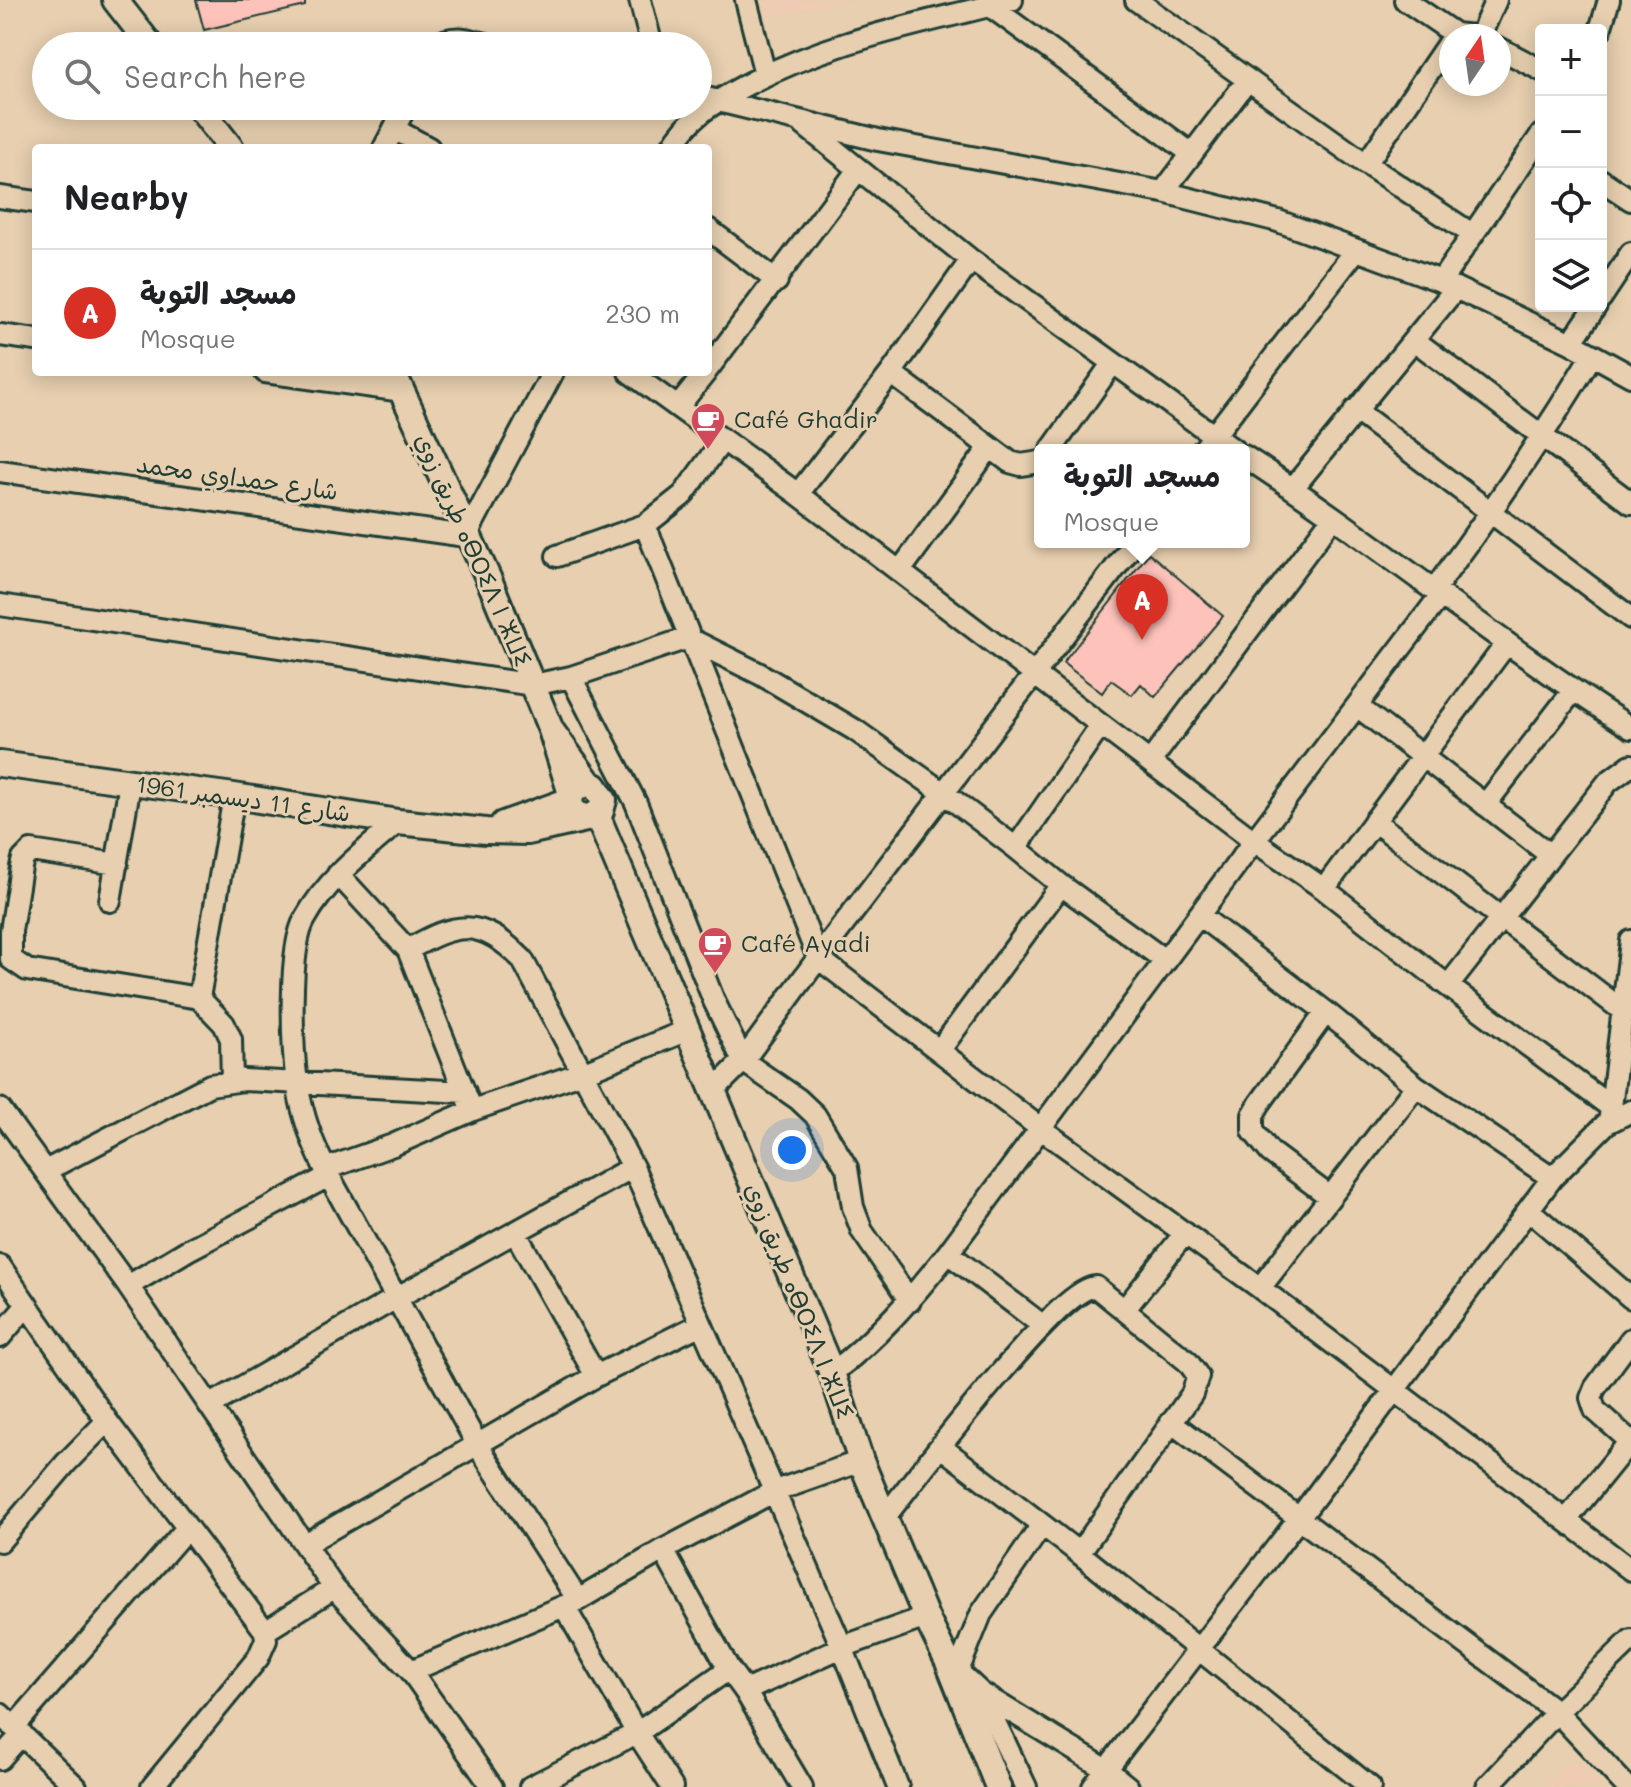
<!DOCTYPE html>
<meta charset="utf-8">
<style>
:root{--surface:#fff;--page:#f6f6f6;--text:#202124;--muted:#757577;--line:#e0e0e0;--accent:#d93025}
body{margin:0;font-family:Mali,"Playpen Sans Arabic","Noto Sans Tifinagh",sans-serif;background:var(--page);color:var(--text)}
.controls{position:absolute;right:24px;top:24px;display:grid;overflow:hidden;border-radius:8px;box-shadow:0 4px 20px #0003}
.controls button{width:72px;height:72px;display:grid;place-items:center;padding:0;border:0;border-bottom:2px solid var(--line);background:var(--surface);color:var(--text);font:40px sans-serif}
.compass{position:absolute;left:1439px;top:24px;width:72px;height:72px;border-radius:50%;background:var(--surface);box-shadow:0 4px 20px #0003;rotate:13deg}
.you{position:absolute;left:792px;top:1150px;width:28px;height:28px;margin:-20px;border:6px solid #fff;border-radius:50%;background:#1a73e8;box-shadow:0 0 0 12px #1a73e833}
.badge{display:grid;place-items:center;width:52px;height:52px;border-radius:50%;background:var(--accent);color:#fff;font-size:26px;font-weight:700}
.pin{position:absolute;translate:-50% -66px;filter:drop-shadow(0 2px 4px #0008)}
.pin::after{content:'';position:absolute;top:42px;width:28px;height:24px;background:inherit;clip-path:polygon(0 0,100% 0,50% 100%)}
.popup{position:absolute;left:1034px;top:444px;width:216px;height:104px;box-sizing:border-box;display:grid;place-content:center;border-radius:8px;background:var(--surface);filter:drop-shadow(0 2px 6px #0005);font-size:26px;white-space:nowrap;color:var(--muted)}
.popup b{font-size:30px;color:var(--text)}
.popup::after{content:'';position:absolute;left:50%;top:100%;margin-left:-16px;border:16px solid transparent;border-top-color:var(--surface)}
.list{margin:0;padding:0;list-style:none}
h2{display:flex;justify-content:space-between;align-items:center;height:104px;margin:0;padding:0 32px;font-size:34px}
h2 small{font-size:26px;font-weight:400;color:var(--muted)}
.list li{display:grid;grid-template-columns:52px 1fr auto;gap:24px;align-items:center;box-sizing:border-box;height:128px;padding:0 32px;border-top:2px solid var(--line)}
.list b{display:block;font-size:30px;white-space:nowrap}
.list p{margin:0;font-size:26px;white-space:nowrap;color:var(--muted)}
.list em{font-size:26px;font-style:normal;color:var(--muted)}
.icon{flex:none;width:44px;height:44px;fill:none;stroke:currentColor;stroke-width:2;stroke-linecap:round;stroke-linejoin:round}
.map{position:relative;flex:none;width:1631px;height:1787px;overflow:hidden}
.search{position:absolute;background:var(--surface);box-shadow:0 4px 20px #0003;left:32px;top:32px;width:680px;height:88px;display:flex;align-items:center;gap:20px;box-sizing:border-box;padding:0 28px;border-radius:44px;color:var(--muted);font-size:30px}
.panel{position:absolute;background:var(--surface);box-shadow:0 4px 20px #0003;left:32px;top:144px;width:680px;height:232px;border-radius:8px}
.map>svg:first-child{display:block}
.built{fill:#eecbb2}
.building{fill:#fdc2b9;stroke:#1f3d34;stroke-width:2}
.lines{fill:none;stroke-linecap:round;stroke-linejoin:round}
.minor-casing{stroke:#1f3d34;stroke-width:26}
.major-casing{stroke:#1f3d34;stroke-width:30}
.minor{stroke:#e7cfaf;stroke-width:20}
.major{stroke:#e7cfaf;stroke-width:24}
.labels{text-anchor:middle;stroke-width:6;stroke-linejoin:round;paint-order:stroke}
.poi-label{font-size:24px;fill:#1f3d34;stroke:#e7cfaf;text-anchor:start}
.street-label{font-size:24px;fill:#1f3d34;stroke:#e7cfaf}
</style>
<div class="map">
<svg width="1631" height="1787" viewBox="0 0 1631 1787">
<rect width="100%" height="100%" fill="#e7cfaf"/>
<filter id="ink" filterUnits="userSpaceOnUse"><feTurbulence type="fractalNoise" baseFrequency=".0125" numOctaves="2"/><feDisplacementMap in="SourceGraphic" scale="16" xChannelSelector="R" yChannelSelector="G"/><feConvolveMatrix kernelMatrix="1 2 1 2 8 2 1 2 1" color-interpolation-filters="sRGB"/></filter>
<g filter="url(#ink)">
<!-- built -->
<path class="built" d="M 760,0 L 850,0 L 764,17 Z
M 1574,1759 L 1601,1787 L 1544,1787 Z"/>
<!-- building -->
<path class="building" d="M 196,0 L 305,0 L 305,6 L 204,30 Z
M 1149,553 L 1223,616 L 1155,697 L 1141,684 L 1132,695 L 1111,680 L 1102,693 L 1063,663 Z"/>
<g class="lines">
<!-- minor casing -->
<g class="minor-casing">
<path id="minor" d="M 640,0 L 652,46
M 746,0 L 765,74
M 1136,0 L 1366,164 L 1472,234
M 1405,0 L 1455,34 L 1474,36
M 990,6 L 1192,154
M 1600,30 L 1609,0
M 1480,36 L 1496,0
M 436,46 C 453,32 474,41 493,46
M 1499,48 L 1541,70
M 698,96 L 878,140 L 1163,192 L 1278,221 L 1441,281 L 1571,343 L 1631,376
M 804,125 L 971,260 L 1234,450
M 396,130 L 429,148
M 384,148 L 406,106
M 671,148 C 690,116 713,103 744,86 C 832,39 918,25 1012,0
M 1366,164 L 1451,39
M 1601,180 L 1631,200
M 1163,192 L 1247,81
M 0,197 L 36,202
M 708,229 L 777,281
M 1441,281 L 1541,135
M 1601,298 L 1631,253
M 0,335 L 36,340
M 1414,340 L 1631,503
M 1571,343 L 1596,306
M 708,369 L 857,171
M 265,372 L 403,391
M 629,372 L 798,494 L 1101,725 L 1254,841 L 1324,889 L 1448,986 L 1612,1108
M 891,373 L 1010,462 L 1021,465 L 1040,462
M 678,407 L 706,372
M 1355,410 L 1631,618
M 1051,450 L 1112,364
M 1203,450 L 1356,250
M 1244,456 C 1376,542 1498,643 1631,728
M 0,471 L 466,536 L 553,372
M 1293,488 L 1456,288
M 798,494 L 891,373 L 971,260
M 645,525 L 818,958 L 1040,1128 L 1260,1288 L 1631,1570
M 557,556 L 645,525 L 683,495 L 722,441
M 900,571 L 990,447
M 1434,590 C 1491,514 1543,437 1592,355
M 0,605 L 533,685 L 571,677 L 688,638 L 760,674 L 855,730 L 945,794 L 1016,848 L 1061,885 L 1166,961
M 571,677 L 636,803 L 714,1001 L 743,1061 L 798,1099 L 815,1115 L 847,1168 L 853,1207 L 862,1231 L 910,1301
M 1357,706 L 1549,854
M 1150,762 L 1333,517
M 1485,805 L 1573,691
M 1374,821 L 1622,1010
M 398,822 C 364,851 327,879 305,919 C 288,948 292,1047 297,1083 C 302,1114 314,1148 329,1176 L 477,1444 L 578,1600
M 1016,848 L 1101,725
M 117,864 L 31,851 L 23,859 L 21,867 L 11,931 L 11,959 L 27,970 L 199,998 L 224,1024 L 231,1039 L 232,1081
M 338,874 L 408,950 L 469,1103
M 1324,889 L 1507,643
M 110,901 L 130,783
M 1199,915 L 1326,1012 L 1416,1086 L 1552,1178
M 408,950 C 456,922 480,917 522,959 L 633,1167 L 842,1647 L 898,1787
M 1448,986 L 1608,782 L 1631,765
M 199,998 L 234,796
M 1326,1012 L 1260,1103 L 1253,1115 L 1253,1131 L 1270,1152 L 1330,1197
M 939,1051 L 1061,885
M 714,1090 L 743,1061 L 818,958 L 1135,542
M 0,1109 L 128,1286 L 334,1588 L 411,1671 L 492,1787
M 1610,1116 L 1631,941
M 325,1169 L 393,1145 L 473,1110 L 584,1072 L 688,1030
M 45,1171 L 210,1085 L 244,1080 L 465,1092
M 1530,1211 L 1631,1298
M 515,1232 L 596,1376
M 948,1253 L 1042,1325
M 0,1266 L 107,1421 L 265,1631
M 128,1286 L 188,1250 L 329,1176
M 1260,1288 L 1416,1086
M 1125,1309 L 1185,1233
M 0,1337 L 27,1305
M 832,1373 C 877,1339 913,1297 948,1253 L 1254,841 L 1441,595
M 209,1406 L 396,1298 L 633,1167
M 1171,1422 L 1557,1712 L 1627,1787
M 1630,1441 L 1595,1410 L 1591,1398 L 1595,1388 L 1631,1339
M 941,1447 L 1079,1553 L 1370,1787
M 885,1517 C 914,1480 1061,1285 1096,1287 L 1188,1362 L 1198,1376 L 1192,1394 L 1079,1553
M 1567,1519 L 1631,1440
M 0,1541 L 66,1463 L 107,1421
M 305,1544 L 596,1376 L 699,1325
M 663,1550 L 729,1669 L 745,1691 L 802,1787
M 564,1606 L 637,1733 L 672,1787
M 951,1665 L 981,1693 L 1107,1770 L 1128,1787
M 411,1671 L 578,1600 L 663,1550 L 773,1492 L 861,1461
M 958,1671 L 981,1614 L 1042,1525
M 745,1691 L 842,1647 L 926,1617
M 981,1693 L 1026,1787
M 0,1714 L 76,1787
M 14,1727 L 187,1528
M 0,1759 L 22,1734
M 152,1787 L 258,1658 L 266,1640 L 265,1631 L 334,1588
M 530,1787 L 637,1733 L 729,1669
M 1093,1787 L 1300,1517 L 1552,1178 L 1607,1123 L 1631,1111
M 1487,1787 L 1557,1712 L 1631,1640"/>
</g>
<!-- major casing -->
<g class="major-casing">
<path id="major" d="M 115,0 L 151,46
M 198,106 L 231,148
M 393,372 L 490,582 L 551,730
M 0,764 L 234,796 L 398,822 L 486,831 L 527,832 L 586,819
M 571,794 L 551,730 L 590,784
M 597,815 L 832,1373 L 861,1461 L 926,1617 L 948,1662 L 998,1787
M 503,824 L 570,800 C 573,787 583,782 595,786 L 604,800 L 601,811 L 586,819 L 572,810 L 570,800"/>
</g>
<!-- minor -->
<use href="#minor" class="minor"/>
<!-- major -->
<use href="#major" class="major"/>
</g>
</g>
<!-- icons -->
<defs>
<g id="cafe-pin" transform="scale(1.8)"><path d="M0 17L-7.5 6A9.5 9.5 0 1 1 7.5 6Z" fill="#d1495b" stroke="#e7cfaf"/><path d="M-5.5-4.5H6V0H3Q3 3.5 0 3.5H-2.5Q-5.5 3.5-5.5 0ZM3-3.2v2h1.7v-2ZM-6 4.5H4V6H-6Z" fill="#fff"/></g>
</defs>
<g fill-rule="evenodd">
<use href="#cafe-pin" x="708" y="420"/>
<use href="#cafe-pin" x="715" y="944"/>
</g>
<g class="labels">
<!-- poi labels -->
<g class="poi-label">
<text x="734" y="428">Café Ghadir</text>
<text x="741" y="952">Café Ayadi</text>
</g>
<!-- street labels -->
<g class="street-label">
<text transform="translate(237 478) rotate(8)" y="8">شارع حمداوي محمد</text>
<text transform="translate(473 550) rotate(66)" y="8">طريق زوي ⴰⴱⵔⵉⴷ ⵏ ⵣⵡⵉ</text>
<text transform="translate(243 799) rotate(8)" y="8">شارع 11 ديسمبر 1961</text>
<text transform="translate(799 1301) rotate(68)" y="8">طريق زوي ⴰⴱⵔⵉⴷ ⵏ ⵣⵡⵉ</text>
</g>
</g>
</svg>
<div class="controls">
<button>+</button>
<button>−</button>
<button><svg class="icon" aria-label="locate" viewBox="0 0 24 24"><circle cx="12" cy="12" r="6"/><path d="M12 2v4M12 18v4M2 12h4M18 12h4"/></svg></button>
<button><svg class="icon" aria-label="layers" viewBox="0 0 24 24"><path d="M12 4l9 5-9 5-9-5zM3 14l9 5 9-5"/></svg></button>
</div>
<svg class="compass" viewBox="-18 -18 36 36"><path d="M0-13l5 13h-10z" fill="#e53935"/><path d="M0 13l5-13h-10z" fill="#757577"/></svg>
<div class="you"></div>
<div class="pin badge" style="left:1142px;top:640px">A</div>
<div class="popup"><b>مسجد التوبة</b>Mosque</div>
<div class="search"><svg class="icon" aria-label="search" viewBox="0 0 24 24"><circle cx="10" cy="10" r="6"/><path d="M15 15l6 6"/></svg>Search here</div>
<section class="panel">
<h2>Nearby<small></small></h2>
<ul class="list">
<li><span class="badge">A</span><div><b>مسجد التوبة</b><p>Mosque</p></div><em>230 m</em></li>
</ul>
</section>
</div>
